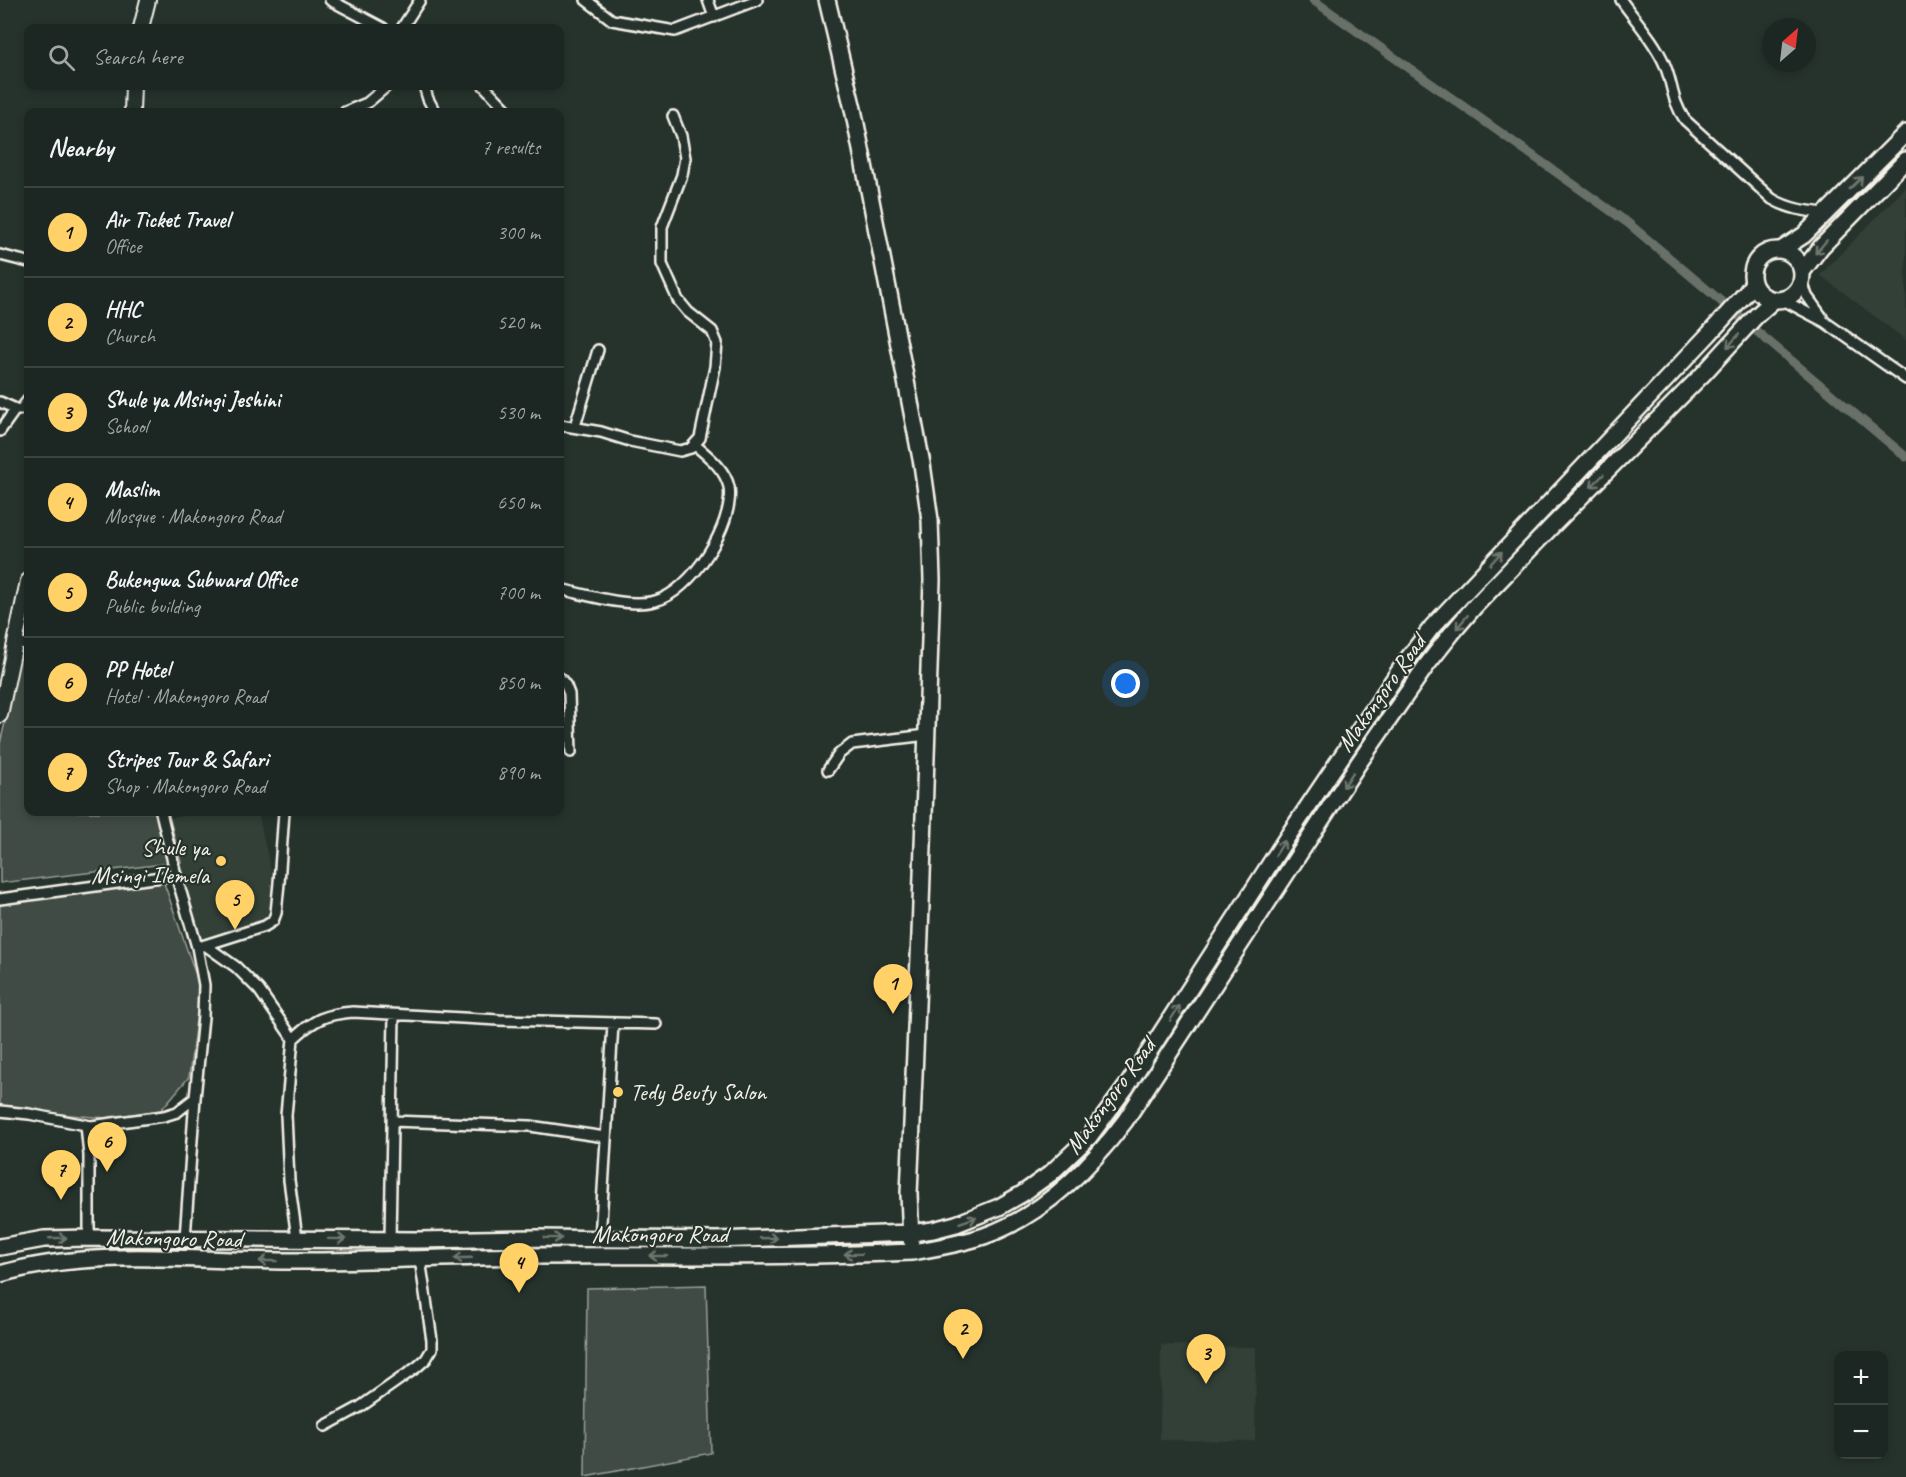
<!DOCTYPE html>
<meta charset="utf-8">
<style>
:root{--surface:#1c2622;--page:#29322f;--text:#f1f3f6;--muted:#a0a5a5;--line:#3a4340;--accent:#ffd166}
body{margin:0;font-family:Caveat,sans-serif;background:var(--page);color:var(--text)}
.controls{position:absolute;right:18px;bottom:18px;display:grid;overflow:hidden;border-radius:12px;box-shadow:0 3px 9px #0003}
.controls button{width:54px;height:54px;display:grid;place-items:center;padding:0;border:0;border-bottom:2px solid var(--line);background:var(--surface);color:var(--text);font:30px sans-serif}
.compass{position:absolute;left:1762px;top:18px;width:54px;height:54px;border-radius:50%;background:var(--surface);box-shadow:0 3px 9px #0003;rotate:28deg}
.you{position:absolute;left:1126px;top:684px;width:21px;height:21px;margin:-15px;border:4px solid #fff;border-radius:50%;background:#1a73e8;box-shadow:0 0 0 9px #1a73e833}
.badge{display:grid;place-items:center;width:39px;height:39px;border-radius:50%;background:var(--accent);color:#111;font-size:20px;font-weight:700}
.pin{position:absolute;translate:-50% -50px;filter:drop-shadow(0 2px 3px #0008)}
.pin::after{content:'';position:absolute;top:32px;width:21px;height:18px;background:inherit;clip-path:polygon(0 0,100% 0,50% 100%)}
.list{margin:0;padding:0;list-style:none}
h2{display:flex;justify-content:space-between;align-items:center;height:78px;margin:0;padding:0 24px;font-size:26px}
h2 small{font-size:20px;font-weight:400;color:var(--muted)}
.list li{display:grid;grid-template-columns:39px 1fr auto;gap:18px;align-items:center;box-sizing:border-box;height:90px;padding:0 24px;border-top:2px solid var(--line)}
.list b{display:block;font-size:22px;white-space:nowrap}
.list p{margin:0;font-size:20px;white-space:nowrap;color:var(--muted)}
.list em{font-size:20px;font-style:normal;color:var(--muted)}
.icon{flex:none;width:33px;height:33px;fill:none;stroke:currentColor;stroke-width:2;stroke-linecap:round;stroke-linejoin:round}
.map{position:relative;flex:none;width:1906px;height:1477px;overflow:hidden}
.search{position:absolute;background:var(--surface);box-shadow:0 3px 9px #0003;left:24px;top:24px;width:540px;height:66px;display:flex;align-items:center;gap:15px;box-sizing:border-box;padding:0 21px;border-radius:12px;color:var(--muted);font-size:22px}
.panel{position:absolute;background:var(--surface);box-shadow:0 3px 9px #0003;left:24px;top:108px;width:540px;height:708px;border-radius:12px}
.map>svg:first-child{display:block}
.built{fill:#333f39}
.green{fill:#414b45;stroke:#9a9e96;stroke-width:1.5}
.lines{fill:none;stroke-linecap:round;stroke-linejoin:round}
.canal{stroke:#676f68;stroke-width:9}
.street-casing{stroke:#f4f1e8;stroke-width:14}
.secondary-casing{stroke:#f4f1e8;stroke-width:18}
.primary-casing{stroke:#f4f1e8;stroke-width:20}
.street{stroke:#26332d;stroke-width:9}
.secondary{stroke:#26332d;stroke-width:14}
.primary{stroke:#26332d;stroke-width:15}
.oneway{stroke:#6e766e}
.poi-dot{fill:#ffd166;stroke:#26332d;stroke-width:2}
.labels{text-anchor:middle;stroke-width:4.5;stroke-linejoin:round;paint-order:stroke}
.street-label{font-size:24px;fill:#f4f1e8;stroke:#26332d}
.poi-label{font-size:24px;fill:#f4f1e8;stroke:#26332d;text-anchor:end}
</style>
<div class="map">
<svg width="1906" height="1477" viewBox="0 0 1906 1477">
<rect width="100%" height="100%" fill="#26332d"/>
<filter id="ink" filterUnits="userSpaceOnUse"><feTurbulence type="fractalNoise" baseFrequency=".0167" numOctaves="2"/><feDisplacementMap in="SourceGraphic" scale="12" xChannelSelector="R" yChannelSelector="G"/><feConvolveMatrix kernelMatrix="1 2 1 2 8 2 1 2 1" color-interpolation-filters="sRGB"/></filter>
<g filter="url(#ink)">
<!-- built -->
<path class="built" d="M 1906,187 L 1906,340 L 1820,275 Z
M 211,812 L 258,812 L 281,918 L 196,946 L 169,818 Z
M 1161,1345 L 1256,1347 L 1255,1441 L 1160,1440 Z"/>
<!-- green -->
<path class="green" d="M 23,645 L 28,646 L 28,812 L 168,812 L 181,862 L 0,883 L 0,744 Z
M 164,883 L 200,987 L 189,1077 L 161,1110 L 106,1118 L 0,1109 L 0,897 Z
M 706,1285 L 711,1453 L 585,1477 L 587,1288 Z"/>
<g class="lines">
<!-- canal -->
<path class="canal" d="M 1313,0 L 1628,223 L 1906,457"/>
<!-- street casing -->
<g class="street-casing">
<path id="street" d="M 330,0 L 383,28
M 586,0 L 612,20 L 675,31 L 757,0
M 708,0 L 714,17
M 1621,0 C 1635,20 1654,40 1664,63 C 1673,83 1671,100 1685,120 L 1772,199 C 1789,209 1805,211 1825,213
M 402,28 L 420,0
M 424,86 L 428,99 L 435,112
M 484,86 L 509,112
M 345,112 L 367,103 L 387,86
M 0,255 L 28,262
M 1802,280 L 1807,296 L 1822,317
M 1783,300 L 1825,322 L 1906,379
M 0,402 L 18,410 L 21,409 L 28,400
M 560,425 L 601,432 L 630,441 L 680,451 L 691,448 L 700,438 L 715,367 L 717,343 L 712,331 L 688,312 L 678,300 L 662,264 L 662,227 L 682,175 L 685,158 L 681,136 L 673,116
M 575,426 L 598,350
M 0,431 L 15,410
M 560,589 C 587,595 628,608 655,601 C 691,592 735,524 729,487 C 725,469 709,457 695,445
M 16,643 L 28,644
M 560,678 L 566,686 L 569,694 L 571,752
M 828,770 L 839,754 L 852,744 L 927,735
M 161,812 L 176,875 L 197,947 L 204,985 L 203,1017 L 195,1098 L 185,1238
M 0,899 L 176,875
M 205,945 L 236,967 L 259,990 L 293,1039 L 286,1115 L 289,1180 L 297,1238
M 202,946 L 265,926 L 273,921 L 276,913 L 279,883 L 284,812
M 293,1039 C 313,1020 325,1014 353,1012 L 499,1020 L 656,1024
M 0,1111 L 29,1114 L 91,1126 L 164,1116 L 177,1112 L 195,1098
M 392,1121 L 530,1126 L 605,1137
M 86,1125 L 89,1155 L 89,1238
M 390,1239 L 394,1015
M 600,1239 L 613,1024
M 325,1426 L 360,1407 L 417,1367 L 426,1359 L 432,1349 L 432,1340 L 420,1259"/>
</g>
<!-- secondary casing -->
<g class="secondary-casing">
<path id="secondary" d="M 141,28 L 148,0
M 132,112 L 133,86
M 0,715 L 28,581"/>
</g>
<!-- primary casing -->
<g class="primary-casing">
<path id="primary" d="M 827,0 L 853,109 L 869,190 L 922,464 L 930,520 L 932,580 L 920,934 L 909,1194 L 911,1240
M1752 275a25 25 0 1 1 50 0a25 25 0 1 1-50 0Z
M 1781,250 L 1804,235 L 1906,133
M 1802,272 L 1821,247 L 1906,160
M 0,1247 L 44,1239 L 89,1238 L 418,1240 L 538,1238 L 716,1240 L 911,1233 L 933,1230 L 956,1224 L 999,1207 L 1022,1194 L 1050,1174 L 1089,1137 L 1129,1083 L 1288,836 L 1406,661 L 1432,627 L 1709,334 L 1746,293 L 1753,283
M 0,1274 C 92,1247 201,1262 297,1261 C 373,1261 450,1257 526,1256 C 655,1255 783,1258 912,1252 C 936,1248 960,1244 984,1236 C 1042,1216 1088,1170 1125,1121 L 1358,764 L 1426,666 L 1452,633 L 1475,606 L 1552,526 L 1704,373 L 1757,315 L 1774,300"/>
</g>
<!-- street -->
<use href="#street" class="street"/>
<!-- secondary -->
<use href="#secondary" class="secondary"/>
<!-- primary -->
<use href="#primary" class="primary"/>
</g>
<!-- one-way arrows -->
<defs><path id="oneway-shaft" d="M-6 0H5M1.5-3L5.5 0L1.5 3" fill="none" stroke-width="1.6" stroke-linecap="round" stroke-linejoin="round" transform="scale(1.5)"/></defs>
<g class="oneway">
<use href="#oneway-shaft" transform="translate(1856 183) rotate(-44)"/>
<use href="#oneway-shaft" transform="translate(1821 247) rotate(131)"/>
<use href="#oneway-shaft" transform="translate(1733 341) rotate(132)"/>
<use href="#oneway-shaft" transform="translate(1597 481) rotate(135)"/>
<use href="#oneway-shaft" transform="translate(1496 558) rotate(-47)"/>
<use href="#oneway-shaft" transform="translate(1462 622) rotate(130)"/>
<use href="#oneway-shaft" transform="translate(1348 780) rotate(124)"/>
<use href="#oneway-shaft" transform="translate(1280 848) rotate(-57)"/>
<use href="#oneway-shaft" transform="translate(1175 1013) rotate(-57)"/>
<use href="#oneway-shaft" transform="translate(968 1220) rotate(-19)"/>
<use href="#oneway-shaft" transform="translate(58 1238) rotate(-2)"/>
<use href="#oneway-shaft" transform="translate(553 1238) rotate(1)"/>
<use href="#oneway-shaft" transform="translate(769 1238) rotate(-2)"/>
<use href="#oneway-shaft" transform="translate(337 1239) rotate(1)"/>
<use href="#oneway-shaft" transform="translate(853 1254) rotate(179)"/>
<use href="#oneway-shaft" transform="translate(658 1256) rotate(-180)"/>
<use href="#oneway-shaft" transform="translate(463 1258) rotate(178)"/>
<use href="#oneway-shaft" transform="translate(268 1261) rotate(-180)"/>
</g>
</g>
<!-- markers -->
<g class="poi-dot">
<circle cx="221" cy="861" r="6"/>
<circle cx="618" cy="1092" r="6"/>
</g>
<g class="labels">
<!-- street labels -->
<g class="street-label">
<text transform="translate(1381 693) rotate(-55)" y="8">Makongoro Road</text>
<text transform="translate(1110 1096) rotate(-54)" y="8">Makongoro Road</text>
<text x="660" y="1242">Makongoro Road</text>
<text transform="translate(174 1238) rotate(1)" y="8">Makongoro Road</text>
</g>
<!-- poi labels -->
<g class="poi-label">
<text x="209" y="855">Shule ya<tspan x="209" dy="28">Msingi Ilemela</tspan></text>
<text x="630" y="1100" text-anchor="start">Tedy Beuty Salon</text>
</g>
</g>
</svg>
<div class="controls">
<button>+</button>
<button>−</button>
</div>
<svg class="compass" viewBox="-18 -18 36 36"><path d="M0-13l5 13h-10z" fill="#e53935"/><path d="M0 13l5-13h-10z" fill="#a0a5a5"/></svg>
<div class="you"></div>
<div class="pin badge" style="left:893px;top:1014px">1</div>
<div class="pin badge" style="left:963px;top:1359px">2</div>
<div class="pin badge" style="left:1206px;top:1384px">3</div>
<div class="pin badge" style="left:519px;top:1293px">4</div>
<div class="pin badge" style="left:235px;top:930px">5</div>
<div class="pin badge" style="left:107px;top:1172px">6</div>
<div class="pin badge" style="left:61px;top:1200px">7</div>
<div class="search"><svg class="icon" aria-label="search" viewBox="0 0 24 24"><circle cx="10" cy="10" r="6"/><path d="M15 15l6 6"/></svg>Search here</div>
<section class="panel">
<h2>Nearby<small>7 results</small></h2>
<ul class="list">
<li><span class="badge">1</span><div><b>Air Ticket Travel</b><p>Office</p></div><em>300 m</em></li>
<li><span class="badge">2</span><div><b>HHC</b><p>Church</p></div><em>520 m</em></li>
<li><span class="badge">3</span><div><b>Shule ya Msingi Jeshini</b><p>School</p></div><em>530 m</em></li>
<li><span class="badge">4</span><div><b>Maslim</b><p>Mosque · Makongoro Road</p></div><em>650 m</em></li>
<li><span class="badge">5</span><div><b>Bukengwa Subward Office</b><p>Public building</p></div><em>700 m</em></li>
<li><span class="badge">6</span><div><b>PP Hotel</b><p>Hotel · Makongoro Road</p></div><em>850 m</em></li>
<li><span class="badge">7</span><div><b>Stripes Tour &amp; Safari</b><p>Shop · Makongoro Road</p></div><em>890 m</em></li>
</ul>
</section>
</div>
